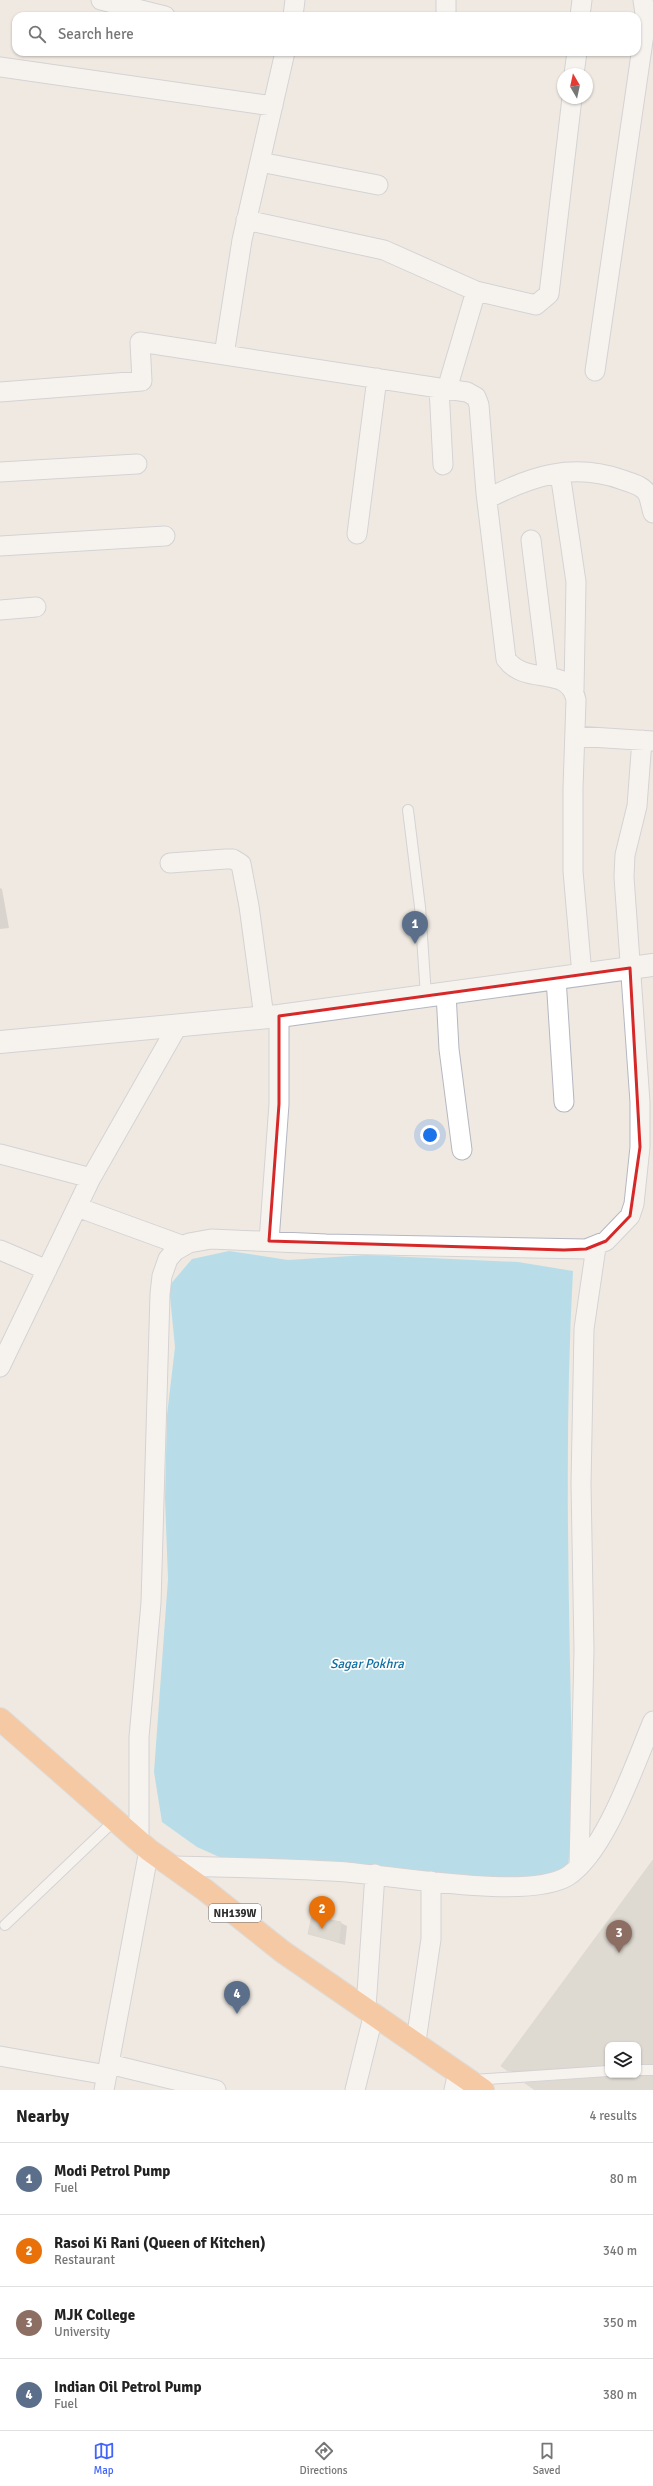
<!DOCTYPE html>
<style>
:root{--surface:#fff;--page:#f2f2f2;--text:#222;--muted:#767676;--line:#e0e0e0;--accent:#4264fb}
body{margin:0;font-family:Signika,sans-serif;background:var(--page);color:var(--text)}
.controls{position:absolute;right:12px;bottom:12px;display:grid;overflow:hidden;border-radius:8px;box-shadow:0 1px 3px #0004}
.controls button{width:36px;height:36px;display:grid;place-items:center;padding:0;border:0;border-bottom:1px solid var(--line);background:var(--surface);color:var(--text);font:20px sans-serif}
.compass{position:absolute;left:557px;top:68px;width:36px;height:36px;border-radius:50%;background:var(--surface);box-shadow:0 1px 3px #0004;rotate:351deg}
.you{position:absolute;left:430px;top:1135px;width:14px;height:14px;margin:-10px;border:3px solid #fff;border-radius:50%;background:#1a73e8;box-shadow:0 0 0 6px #1a73e833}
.badge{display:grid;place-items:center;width:26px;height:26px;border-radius:50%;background:var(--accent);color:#fff;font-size:13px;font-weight:700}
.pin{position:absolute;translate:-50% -33px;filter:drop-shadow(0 1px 2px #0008)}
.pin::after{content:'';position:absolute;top:21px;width:14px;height:12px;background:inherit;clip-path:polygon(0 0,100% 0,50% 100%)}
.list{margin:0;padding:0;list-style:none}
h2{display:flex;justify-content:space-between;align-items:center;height:52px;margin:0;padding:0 16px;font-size:17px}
h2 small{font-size:13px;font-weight:400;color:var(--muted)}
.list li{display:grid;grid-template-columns:26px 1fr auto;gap:12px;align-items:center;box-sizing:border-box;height:72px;padding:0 16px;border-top:1px solid var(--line)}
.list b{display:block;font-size:15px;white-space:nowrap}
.list p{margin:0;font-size:13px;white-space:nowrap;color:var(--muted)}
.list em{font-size:13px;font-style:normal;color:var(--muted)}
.icon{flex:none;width:22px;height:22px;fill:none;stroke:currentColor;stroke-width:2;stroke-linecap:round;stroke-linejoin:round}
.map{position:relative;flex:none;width:653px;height:2090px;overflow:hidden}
.search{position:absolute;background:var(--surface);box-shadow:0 1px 3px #0004;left:12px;right:12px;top:12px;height:44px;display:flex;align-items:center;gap:10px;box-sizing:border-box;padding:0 14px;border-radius:12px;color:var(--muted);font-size:15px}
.sheet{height:340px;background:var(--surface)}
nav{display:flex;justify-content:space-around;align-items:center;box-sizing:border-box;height:56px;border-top:1px solid var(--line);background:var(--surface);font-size:11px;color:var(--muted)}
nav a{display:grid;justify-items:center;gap:2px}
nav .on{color:var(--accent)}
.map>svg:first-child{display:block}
.water{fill:#75cff0}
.shadow{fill:#0003}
.building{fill:#cbc7bf;stroke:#cbc5ba}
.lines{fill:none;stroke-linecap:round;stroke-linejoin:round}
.lane-casing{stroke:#b4b7c1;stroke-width:12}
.street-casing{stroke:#b4b7c1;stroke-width:21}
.secondary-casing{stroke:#b4b7c1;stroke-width:24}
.highway-casing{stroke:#c9c9c9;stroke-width:24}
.lane{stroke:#fff;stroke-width:10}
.street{stroke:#fff;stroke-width:19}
.secondary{stroke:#fff;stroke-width:22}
.highway{stroke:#ffa35c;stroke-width:22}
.marked{fill:none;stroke:#d62828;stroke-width:3;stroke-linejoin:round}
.labels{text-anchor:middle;stroke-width:3.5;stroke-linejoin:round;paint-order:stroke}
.shield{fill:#fff;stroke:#6d6d6d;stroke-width:1}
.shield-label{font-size:11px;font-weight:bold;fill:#2e2e2e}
.water-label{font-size:13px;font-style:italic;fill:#0d6fa3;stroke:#fff}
</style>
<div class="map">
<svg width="653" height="2090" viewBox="0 0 653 2090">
<rect width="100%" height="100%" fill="#efe9e1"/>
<!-- water -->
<path class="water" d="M 229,1251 L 288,1260 L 367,1255 L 518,1262 L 573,1271 C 563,1452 570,1634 573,1816 L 568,1866 L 536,1878 L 474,1881 L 226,1860 L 197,1847 L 162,1822 L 154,1772 L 168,1579 L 165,1498 L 167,1415 L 175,1347 L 169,1286 L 192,1259 Z"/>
<!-- shadow -->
<path class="shadow" d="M 0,888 L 2,889 L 9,928 L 0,929 Z
M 653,1862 L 653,2068 L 647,2068 L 640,2075 L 653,2077 L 653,2090 L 537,2090 L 609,2078 L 612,2075 L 638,2075 L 638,2045 L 608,2045 L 608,2070 L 518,2076 L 509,2070 Z
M 312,1917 L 341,1923 L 347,1926 L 345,1945 L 309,1934 Z"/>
<!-- building -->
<path class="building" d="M 653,1860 L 653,2064 L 638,2064 L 638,2045 L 608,2045 L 608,2065 L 508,2071 L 501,2066 Z
M 312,1916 L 341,1922 L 339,1942 L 308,1934 Z
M 613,2075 L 653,2076 L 653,2090 L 535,2090 L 525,2083 L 608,2077 Z"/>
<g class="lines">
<!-- lane casing -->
<g class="lane-casing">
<path id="lane" d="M 408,810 L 420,907 L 426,996
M 5,1925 L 115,1820
M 638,2070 L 653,2070
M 473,2080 L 608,2071"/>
</g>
<!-- street casing -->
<g class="street-casing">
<path id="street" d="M 101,0 L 165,16
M 446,13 L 446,0
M 293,16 L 295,0
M 580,16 L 582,0
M 0,67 L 273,106
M 574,74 L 577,52
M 260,162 L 378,185
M 246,220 L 384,250 L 476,291 L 447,389
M 476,291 L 536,305 L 549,294 L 572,98
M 224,355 L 242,240 L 285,52
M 595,371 L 646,20 L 643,0
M 439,388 L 443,465
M 0,392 L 142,381 L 140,342 L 439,388 L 467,392 L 476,397 L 479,405 L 486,493 L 506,659 C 526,687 569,664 576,700 L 573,788 L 573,871 L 582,975
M 0,472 L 137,464
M 560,473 L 576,582 L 574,690
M 487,499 C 531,476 573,462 623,480 C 631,483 642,485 647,493 C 650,498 651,507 653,513
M 357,534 L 377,378
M 531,540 L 548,677
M 0,546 L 165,536
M 0,610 L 36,607
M 575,736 L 653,741
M 170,863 L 226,859 L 233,859 L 241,864 L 249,906 L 264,1017
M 556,978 L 564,1102
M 446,993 L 449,1049 L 462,1150
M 0,1154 L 91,1178
M 77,1207 L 184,1246
M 269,1241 L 279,1104 L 279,1016
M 0,1250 L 47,1270
M 0,1367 L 91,1178 L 178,1025
M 139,1841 L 139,1737 L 151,1603 L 160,1294 L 162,1276 L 168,1259 L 175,1251 L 189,1243 L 211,1239 L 326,1244 L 586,1249 L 606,1241 L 630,1216 L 634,1204 L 640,1147 L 640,1102 L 624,877 L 625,855 L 637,806 L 642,740
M 171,1866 C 224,1867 278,1868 331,1871 C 384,1873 527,1902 568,1876 C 606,1851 635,1763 653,1721
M 579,1867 L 584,1650 L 581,1484 L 584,1329 L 596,1247
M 366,2008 L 375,1874
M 416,2041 L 431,1939 L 431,1881
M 0,2056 L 107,2075
M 109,2064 L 216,2090
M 104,2090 L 149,1850
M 355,2090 L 374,2013
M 454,2090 L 458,2072"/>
</g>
<!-- secondary casing -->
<g class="secondary-casing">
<path id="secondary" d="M 0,1042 L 279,1016 L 653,965"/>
</g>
<!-- highway casing -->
<g class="highway-casing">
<path id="highway" d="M 0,1719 L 149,1850 L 205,1890 L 283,1952 L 483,2090"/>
</g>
<!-- lane -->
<use href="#lane" class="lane"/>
<!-- street -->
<use href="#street" class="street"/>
<!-- secondary -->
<use href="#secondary" class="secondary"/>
<!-- highway -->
<use href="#highway" class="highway"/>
</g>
<!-- marked area -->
<path d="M0 0H653V2090H0ZM 630,968 L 640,1147 L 630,1216 L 606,1241 L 586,1249 L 564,1250 L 269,1241 L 279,1104 L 279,1016 Z" fill="#efe9e1" fill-opacity=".55" fill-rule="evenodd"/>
<path class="marked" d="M 630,968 L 640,1147 L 630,1216 L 606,1241 L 586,1249 L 564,1250 L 269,1241 L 279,1104 L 279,1016 Z"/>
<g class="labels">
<!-- shield labels -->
<rect class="shield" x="209" y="1904" width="52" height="18" rx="3"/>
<g class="shield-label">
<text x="235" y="1917">NH139W</text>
</g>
<!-- water labels -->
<g class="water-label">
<text x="367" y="1668">Sagar Pokhra</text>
</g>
</g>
</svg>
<div class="controls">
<button><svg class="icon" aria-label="layers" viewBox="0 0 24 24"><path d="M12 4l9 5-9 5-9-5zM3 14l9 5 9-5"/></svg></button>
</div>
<svg class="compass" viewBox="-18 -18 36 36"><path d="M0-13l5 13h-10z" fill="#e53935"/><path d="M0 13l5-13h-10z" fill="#767676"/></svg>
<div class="you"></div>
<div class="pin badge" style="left:415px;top:944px;background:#5c6f8a">1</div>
<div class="pin badge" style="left:322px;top:1929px;background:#e8710a">2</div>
<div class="pin badge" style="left:619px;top:1953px;background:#8d6e63">3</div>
<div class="pin badge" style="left:237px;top:2014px;background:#5c6f8a">4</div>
<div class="search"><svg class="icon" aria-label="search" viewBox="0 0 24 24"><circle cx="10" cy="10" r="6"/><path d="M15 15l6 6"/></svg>Search here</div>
</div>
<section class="sheet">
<h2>Nearby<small>4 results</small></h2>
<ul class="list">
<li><span class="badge" style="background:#5c6f8a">1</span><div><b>Modi Petrol Pump</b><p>Fuel</p></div><em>80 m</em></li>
<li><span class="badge" style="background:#e8710a">2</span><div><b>Rasoi Ki Rani (Queen of Kitchen)</b><p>Restaurant</p></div><em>340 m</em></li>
<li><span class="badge" style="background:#8d6e63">3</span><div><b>MJK College</b><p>University</p></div><em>350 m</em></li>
<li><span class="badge" style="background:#5c6f8a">4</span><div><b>Indian Oil Petrol Pump</b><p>Fuel</p></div><em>380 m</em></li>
</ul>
</section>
<nav>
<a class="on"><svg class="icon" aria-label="map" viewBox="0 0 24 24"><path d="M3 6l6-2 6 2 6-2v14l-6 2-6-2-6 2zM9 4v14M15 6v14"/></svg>Map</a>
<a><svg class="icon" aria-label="directions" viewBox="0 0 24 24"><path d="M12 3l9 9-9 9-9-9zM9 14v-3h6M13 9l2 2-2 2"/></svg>Directions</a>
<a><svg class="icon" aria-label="saved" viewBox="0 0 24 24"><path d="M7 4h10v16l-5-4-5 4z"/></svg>Saved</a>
</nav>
